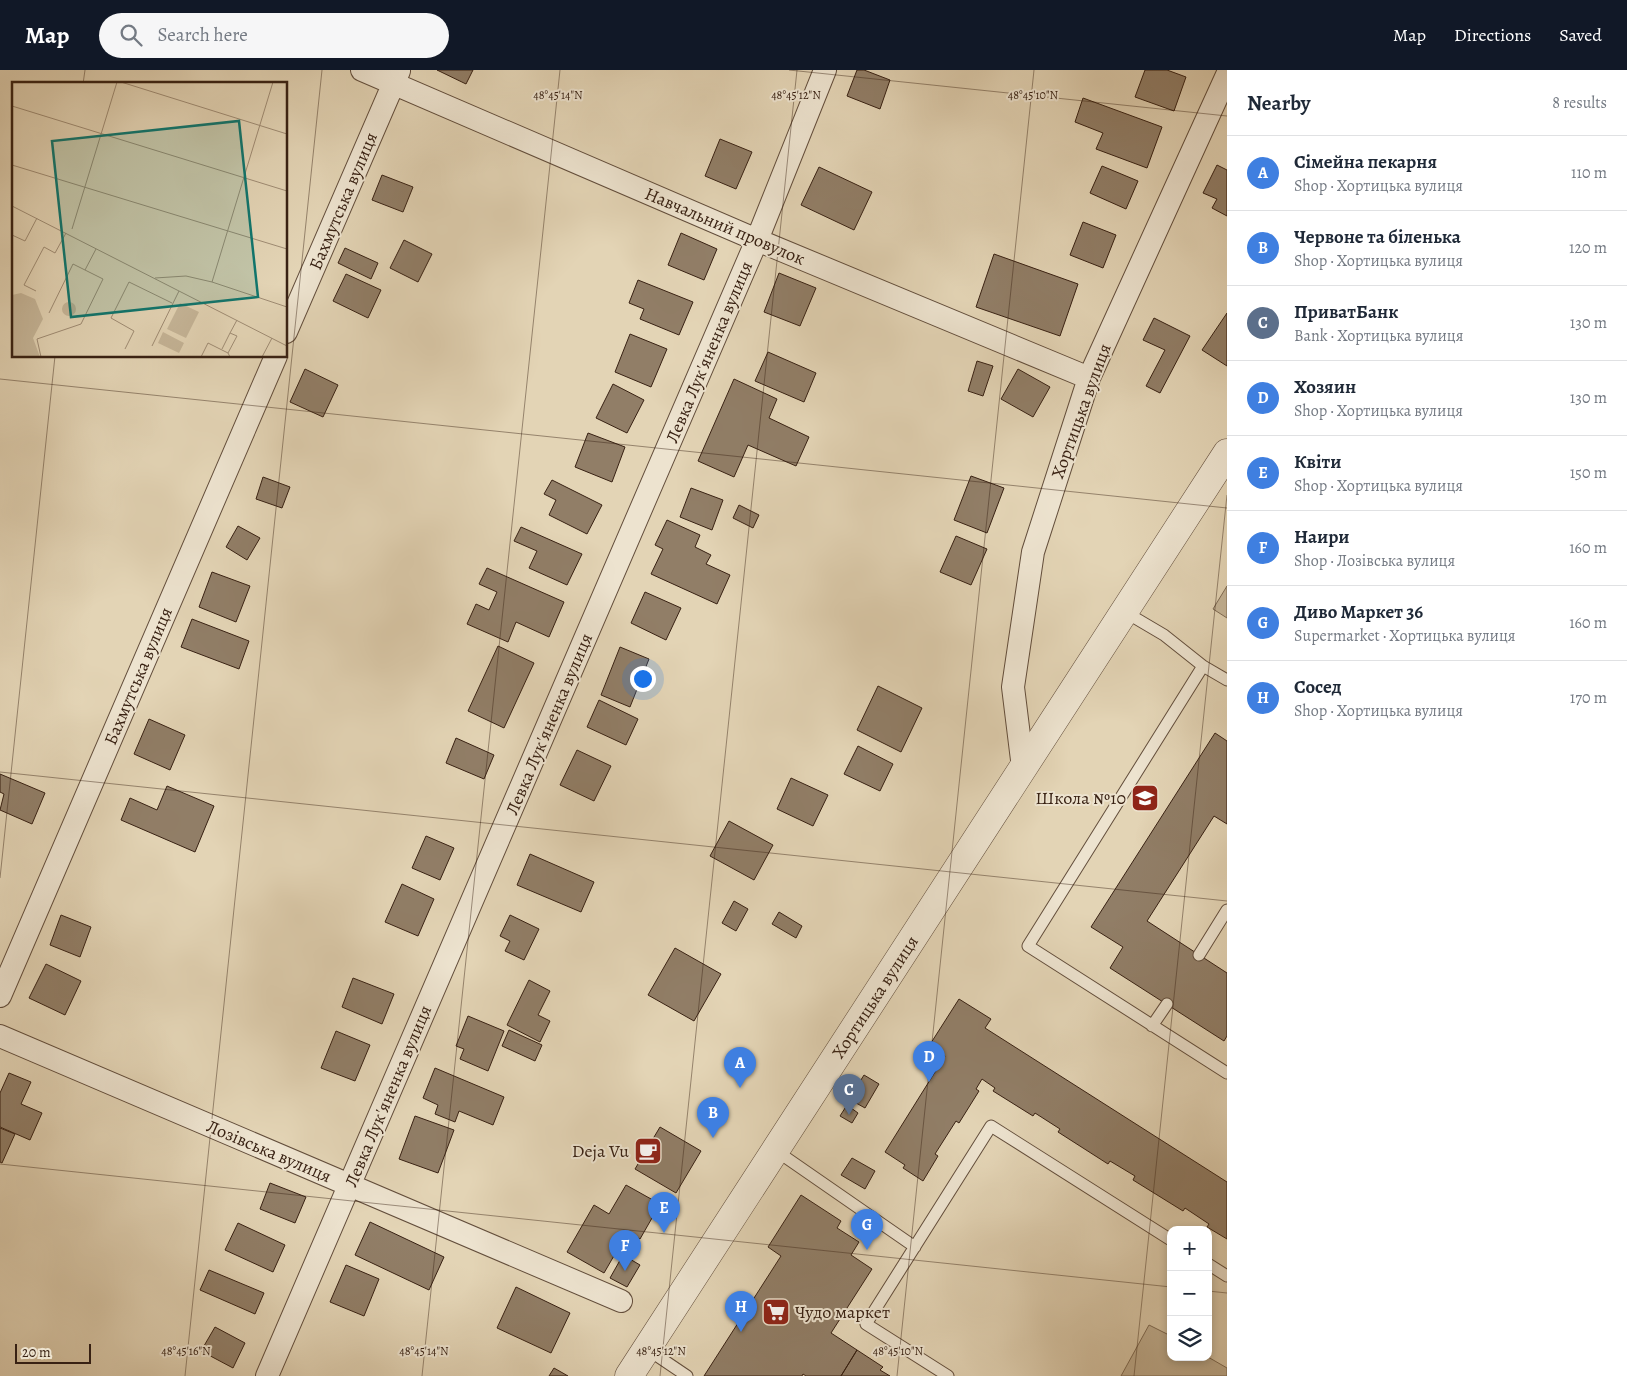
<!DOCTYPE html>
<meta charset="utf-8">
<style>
:root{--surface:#fff;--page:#f6f6f7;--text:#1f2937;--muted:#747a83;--line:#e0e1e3;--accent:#111827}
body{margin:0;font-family:Alegreya,serif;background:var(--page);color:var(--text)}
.controls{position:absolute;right:15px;bottom:15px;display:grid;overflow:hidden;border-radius:10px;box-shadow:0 2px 8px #0003}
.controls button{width:45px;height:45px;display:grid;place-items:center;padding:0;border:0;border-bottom:1px solid var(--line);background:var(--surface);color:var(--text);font:25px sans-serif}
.scale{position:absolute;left:15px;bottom:12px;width:76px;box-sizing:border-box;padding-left:5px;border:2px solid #382113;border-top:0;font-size:14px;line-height:18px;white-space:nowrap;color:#382113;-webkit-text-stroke:4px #ede3cf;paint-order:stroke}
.you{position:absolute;left:642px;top:608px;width:18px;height:18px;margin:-12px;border:4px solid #fff;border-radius:50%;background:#1a73e8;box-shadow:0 0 0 8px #1a73e833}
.badge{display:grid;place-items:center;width:32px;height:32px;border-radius:50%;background:var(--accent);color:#fff;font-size:16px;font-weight:700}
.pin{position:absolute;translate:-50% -41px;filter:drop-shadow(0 1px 2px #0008)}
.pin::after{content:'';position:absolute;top:26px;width:18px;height:15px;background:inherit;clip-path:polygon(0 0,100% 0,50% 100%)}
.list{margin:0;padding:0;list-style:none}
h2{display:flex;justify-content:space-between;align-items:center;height:65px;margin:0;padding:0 20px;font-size:21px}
h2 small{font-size:16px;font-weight:400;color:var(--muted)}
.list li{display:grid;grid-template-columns:32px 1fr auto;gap:15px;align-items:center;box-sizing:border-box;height:75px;padding:0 20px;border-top:1px solid var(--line)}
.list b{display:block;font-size:19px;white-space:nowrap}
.list p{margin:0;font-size:16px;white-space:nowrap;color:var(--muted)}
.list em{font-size:16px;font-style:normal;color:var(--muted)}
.icon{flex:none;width:28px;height:28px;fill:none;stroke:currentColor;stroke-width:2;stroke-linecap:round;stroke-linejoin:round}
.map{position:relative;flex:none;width:1227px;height:1306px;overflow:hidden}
header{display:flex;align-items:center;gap:30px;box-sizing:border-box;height:70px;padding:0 25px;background:var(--accent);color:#fff}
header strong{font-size:24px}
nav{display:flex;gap:28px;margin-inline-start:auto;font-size:18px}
.search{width:350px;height:45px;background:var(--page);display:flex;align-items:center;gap:12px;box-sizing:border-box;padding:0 18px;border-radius:28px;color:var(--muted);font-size:19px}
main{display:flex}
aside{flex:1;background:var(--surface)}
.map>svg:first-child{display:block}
.green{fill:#c6b699;stroke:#7f6c56}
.building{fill:#917e67;stroke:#382113}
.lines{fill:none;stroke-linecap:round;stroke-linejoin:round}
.service-casing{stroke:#634e3c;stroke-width:13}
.minor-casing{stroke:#634e3c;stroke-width:24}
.tertiary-casing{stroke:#634e3c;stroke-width:29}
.service{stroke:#ede3cf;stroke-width:11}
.minor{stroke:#ede3cf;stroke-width:22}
.tertiary{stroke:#ede3cf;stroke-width:28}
.ticks{fill:none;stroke:#382113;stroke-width:1;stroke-opacity:0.45}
.labels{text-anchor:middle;stroke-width:4;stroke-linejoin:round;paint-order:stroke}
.street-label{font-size:18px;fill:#382113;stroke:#ede3cf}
.poi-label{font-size:18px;fill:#382113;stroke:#ede3cf;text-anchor:end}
.inset-road{fill:none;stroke:#9f8c74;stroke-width:1}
.view{fill:#0f766e;fill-opacity:0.15;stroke:#0f766e;stroke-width:2.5}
.inset-edge{fill:none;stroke:#382113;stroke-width:2.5}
.ticks-label{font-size:12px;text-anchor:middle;fill:#382113;stroke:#ede3cf;stroke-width:4;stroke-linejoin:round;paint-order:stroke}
</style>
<header>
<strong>Map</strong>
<div class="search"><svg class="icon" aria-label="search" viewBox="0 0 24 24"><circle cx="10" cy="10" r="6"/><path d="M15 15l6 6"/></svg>Search here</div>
<nav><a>Map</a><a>Directions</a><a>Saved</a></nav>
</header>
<main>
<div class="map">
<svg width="1227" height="1306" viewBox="0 0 1227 1306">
<rect width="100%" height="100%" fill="#e3d4b5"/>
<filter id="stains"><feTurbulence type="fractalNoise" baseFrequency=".004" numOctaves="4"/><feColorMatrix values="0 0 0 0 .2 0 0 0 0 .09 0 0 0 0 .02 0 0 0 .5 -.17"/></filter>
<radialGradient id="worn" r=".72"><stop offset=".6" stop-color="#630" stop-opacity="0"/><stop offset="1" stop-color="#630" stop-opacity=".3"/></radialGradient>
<!-- green -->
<path class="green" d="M 1227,516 L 1227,548 L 1213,539 Z
M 1149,1255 L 1171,1266 L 1171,1287 L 1208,1287 L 1227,1298 L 1227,1306 L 1121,1306 Z"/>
<!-- building -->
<path class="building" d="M 437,0 L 473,0 L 466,14 Z
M 857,0 L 864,0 L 890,10 L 880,39 L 847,26 Z
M 1145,0 L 1167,0 L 1186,7 L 1174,41 L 1135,27 Z
M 1083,28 L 1162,57 L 1147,98 L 1096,79 L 1103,63 L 1075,52 Z
M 720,69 L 752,82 L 736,119 L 705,106 Z
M 1217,95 L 1227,100 L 1227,146 L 1212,138 L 1217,129 L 1203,123 Z
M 1102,96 L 1138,111 L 1126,139 L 1090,123 Z
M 819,97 L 872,122 L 854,160 L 801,135 Z
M 382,105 L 413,117 L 403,142 L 372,130 Z
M 1083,152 L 1116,165 L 1103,198 L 1070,185 Z
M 681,163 L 717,179 L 704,210 L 668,195 Z
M 404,170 L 432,184 L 418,212 L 390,198 Z
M 345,178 L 378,193 L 371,209 L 338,193 Z
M 994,184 L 1078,214 L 1060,266 L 976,237 Z
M 779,203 L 816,218 L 800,256 L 764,242 Z
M 346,204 L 381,220 L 368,248 L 333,231 Z
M 638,210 L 693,232 L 679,265 L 640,249 L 644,239 L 629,233 Z
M 1227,243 L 1227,296 L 1202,280 Z
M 1154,248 L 1190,266 L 1160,323 L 1146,316 L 1165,280 L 1143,270 Z
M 630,264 L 667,279 L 651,317 L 615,302 Z
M 768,282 L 816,303 L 804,332 L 755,311 Z
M 977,291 L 993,296 L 983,326 L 968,321 Z
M 305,299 L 338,315 L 323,347 L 290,332 Z
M 1018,299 L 1050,317 L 1033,347 L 1001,329 Z
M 734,309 L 777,329 L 769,348 L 809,367 L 796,396 L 748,375 L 734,407 L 698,391 Z
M 613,314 L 644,330 L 627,363 L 596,348 Z
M 588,363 L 625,377 L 612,412 L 575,397 Z
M 971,406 L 1004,418 L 987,463 L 954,450 Z
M 263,407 L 290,417 L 282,438 L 256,429 Z
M 552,410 L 602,435 L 587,464 L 549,445 L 556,430 L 544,424 Z
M 691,418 L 723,430 L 712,460 L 680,447 Z
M 739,435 L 759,445 L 753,458 L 733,448 Z
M 667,450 L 700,465 L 695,477 L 711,485 L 706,494 L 730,505 L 717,534 L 651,504 L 663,479 L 655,475 Z
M 238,456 L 260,468 L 247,490 L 226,477 Z
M 521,457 L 582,484 L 567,515 L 529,498 L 537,481 L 514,471 Z
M 956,466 L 987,479 L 971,515 L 940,502 Z
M 487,498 L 564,532 L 549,567 L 516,552 L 508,572 L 467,554 L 476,534 L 489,540 L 497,522 L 479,514 Z
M 212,502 L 250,516 L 236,552 L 199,537 Z
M 645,522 L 681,538 L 666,570 L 631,553 Z
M 192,549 L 249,571 L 239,599 L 181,577 Z
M 498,576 L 534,593 L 504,658 L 468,641 Z
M 620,577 L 649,589 L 630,637 L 601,625 Z
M 878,616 L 922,638 L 901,682 L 857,660 Z
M 599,630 L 638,649 L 626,675 L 587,657 Z
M 149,649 L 185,665 L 170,700 L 134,684 Z
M 1215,663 L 1227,671 L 1227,754 L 1214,746 L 1147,851 L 1227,903 L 1227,966 L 1224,971 L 1110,898 L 1123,877 L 1091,857 Z
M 456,668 L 494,685 L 484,709 L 446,693 Z
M 858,676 L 893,694 L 880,721 L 844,704 Z
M 577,680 L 611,696 L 594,731 L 560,715 Z
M 0,704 L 45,723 L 32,754 L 0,740 L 4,724 L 0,722 Z
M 791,708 L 828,725 L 813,756 L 777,739 Z
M 167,716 L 214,736 L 195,782 L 121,750 L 130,728 L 157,740 Z
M 729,751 L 773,775 L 754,810 L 710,786 Z
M 426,766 L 454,778 L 440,810 L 412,798 Z
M 530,784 L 594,812 L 581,842 L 517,815 Z
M 402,814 L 434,829 L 418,866 L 385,852 Z
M 734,831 L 748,839 L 736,861 L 722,853 Z
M 779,842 L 802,856 L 796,868 L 772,854 Z
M 61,845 L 91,857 L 80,887 L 50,875 Z
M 510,845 L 539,859 L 524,890 L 505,881 L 510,871 L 500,866 Z
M 675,878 L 721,904 L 694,951 L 648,925 Z
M 46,894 L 81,911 L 65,945 L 29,928 Z
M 353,908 L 394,924 L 382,954 L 342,937 Z
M 529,910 L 550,921 L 538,945 L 550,951 L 540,972 L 507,955 Z
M 959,929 L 991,949 L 985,958 L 1227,1112 L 1227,1169 L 1207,1157 L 1209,1154 L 1185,1138 L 1183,1141 L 1133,1110 L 1135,1106 L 1110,1091 L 1108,1094 L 1058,1062 L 1060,1059 L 1035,1043 L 1033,1046 L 993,1021 L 995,1018 L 982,1009 L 976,1019 L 979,1021 L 959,1053 L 956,1051 L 935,1084 L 938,1086 L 923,1111 L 903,1098 L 905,1095 L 885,1082 L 945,986 L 929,976 Z
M 468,946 L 504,961 L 488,1001 L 460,989 L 464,979 L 456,976 Z
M 509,960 L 542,975 L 535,991 L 502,976 Z
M 336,961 L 370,975 L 355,1011 L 321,998 Z
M 435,998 L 504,1027 L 493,1055 L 459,1041 L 455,1052 L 435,1044 L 438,1035 L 423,1028 Z
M 9,1003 L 31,1012 L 21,1034 L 42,1043 L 30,1070 L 0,1057 L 0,1023 Z
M 864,1005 L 879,1014 L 865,1038 L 849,1029 Z
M 847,1035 L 858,1043 L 852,1053 L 840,1046 Z
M 415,1046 L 454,1060 L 438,1103 L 399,1089 Z
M 660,1057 L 701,1081 L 676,1123 L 635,1099 Z
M 0,1058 L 15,1064 L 2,1093 L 0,1092 Z
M 852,1088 L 875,1101 L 865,1119 L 841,1105 Z
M 270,1113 L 306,1127 L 295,1153 L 260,1139 Z
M 626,1115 L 660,1134 L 640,1169 L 634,1166 L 622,1188 L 615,1184 L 604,1203 L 567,1182 L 594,1135 L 609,1144 Z
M 801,1125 L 841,1151 L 837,1158 L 859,1172 L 851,1185 L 872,1199 L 831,1263 L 857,1280 L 841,1306 L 806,1306 L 803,1304 L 802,1306 L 704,1306 L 781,1186 L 768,1177 Z
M 370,1152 L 444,1187 L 429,1220 L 355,1185 Z
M 238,1153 L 285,1175 L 273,1202 L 225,1180 Z
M 623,1185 L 640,1195 L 627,1217 L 610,1208 Z
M 346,1195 L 379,1209 L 364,1246 L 330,1232 Z
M 209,1200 L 264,1223 L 255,1244 L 200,1220 Z
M 516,1217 L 570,1243 L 551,1283 L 497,1258 Z
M 215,1257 L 245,1273 L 233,1298 L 201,1281 Z
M 857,1280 L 883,1297 L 880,1300 L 890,1306 L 841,1306 Z
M 554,1298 L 568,1306 L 549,1306 Z"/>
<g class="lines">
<!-- service casing -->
<g class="service-casing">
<path id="service" d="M 1125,542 L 1164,565 L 1203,596 L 1227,610
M 1203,596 L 1028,876 L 1227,1003
M 1199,885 L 1227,840
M 1152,956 L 1167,934
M 775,1080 L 915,1177
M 1208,1194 L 1227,1206
M 647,1279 L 687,1306
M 948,1306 L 866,1254 L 991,1056 L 1171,1170"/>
</g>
<!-- minor casing -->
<g class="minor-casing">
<path id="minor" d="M 362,0 L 757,170 L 1089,308
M 286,262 L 399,1
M 1023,698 L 1013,617 L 1033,482 L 1089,308 L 1227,5
M 0,926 L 276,286
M 0,966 L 621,1231
M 267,1306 L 757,170 L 825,0"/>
</g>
<!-- tertiary casing -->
<g class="tertiary-casing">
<path id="tertiary" d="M 629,1306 L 1227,383"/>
</g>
<!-- service -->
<use href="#service" class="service"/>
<!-- minor -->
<use href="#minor" class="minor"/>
<!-- tertiary -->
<use href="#tertiary" class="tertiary"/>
</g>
<!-- ticks -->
<path class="ticks" d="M 789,0 L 1227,46M 83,14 L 85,0M 0,309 L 1227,438M 0,702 L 1227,831M 0,808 L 55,286M 0,1094 L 1171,1217M 1208,1221 L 1227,1223M 185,1306 L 322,0M 422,1306 L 560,0M 660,1306 L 797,0M 897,1306 L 1034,0M 1134,1306 L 1227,425"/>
<!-- icons -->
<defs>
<g id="school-square" transform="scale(1.4375)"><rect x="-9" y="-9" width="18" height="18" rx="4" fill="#8f2418" stroke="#ede3cf"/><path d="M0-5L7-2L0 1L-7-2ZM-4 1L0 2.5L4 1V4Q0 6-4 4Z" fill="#fff"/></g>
<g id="cafe-square" transform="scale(1.4375)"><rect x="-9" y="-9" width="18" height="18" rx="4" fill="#8f2418" stroke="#ede3cf"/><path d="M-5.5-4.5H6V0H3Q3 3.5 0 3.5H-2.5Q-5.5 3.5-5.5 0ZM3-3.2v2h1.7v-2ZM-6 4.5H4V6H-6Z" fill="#fff"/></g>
<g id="supermarket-square" transform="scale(1.4375)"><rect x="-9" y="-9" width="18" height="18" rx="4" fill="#8f2418" stroke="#ede3cf"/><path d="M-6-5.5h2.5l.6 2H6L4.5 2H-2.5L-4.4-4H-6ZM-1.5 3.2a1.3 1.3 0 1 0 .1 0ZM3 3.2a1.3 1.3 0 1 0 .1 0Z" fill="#fff"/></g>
</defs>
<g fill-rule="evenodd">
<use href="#school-square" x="1145" y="728"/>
<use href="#cafe-square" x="648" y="1081"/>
<use href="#supermarket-square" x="776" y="1242"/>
</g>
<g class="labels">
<!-- street labels -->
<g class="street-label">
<text transform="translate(343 131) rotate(-67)" y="6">Бахмутська вулиця</text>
<text transform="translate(725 156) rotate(23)" y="6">Навчальний провулок</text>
<text transform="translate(709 282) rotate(-67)" y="6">Левка Лук'яненка вулиця</text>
<text transform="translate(1081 341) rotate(-70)" y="6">Хортицька вулиця</text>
<text transform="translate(138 606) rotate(-67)" y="6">Бахмутська вулиця</text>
<text transform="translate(549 654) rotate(-67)" y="6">Левка Лук'яненка вулиця</text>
<text transform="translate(875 927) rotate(-57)" y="6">Хортицька вулиця</text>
<text transform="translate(388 1026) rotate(-67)" y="6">Левка Лук'яненка вулиця</text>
<text transform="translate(269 1081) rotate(23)" y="6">Лозівська вулиця</text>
</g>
<!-- poi labels -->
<g class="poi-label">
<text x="1126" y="734">Школа №10</text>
<text x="629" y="1087">Deja Vu</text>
<text x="795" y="1248" text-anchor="start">Чудо маркет</text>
</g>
</g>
<!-- overview -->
<g transform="translate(12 12)">
<rect width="275" height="275" fill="#e3d4b5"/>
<path d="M 9,211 L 23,217 L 31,237 L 21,256 L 28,275 L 0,275 L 0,213 ZM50 227a7 7 0 1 1 14 0a7 7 0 1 1-14 0ZM 168,221 L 187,230 L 174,256 L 155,247 ZM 151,250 L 172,261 L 167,271 L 146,261 Z" fill="#c6b699"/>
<path class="inset-road" d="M 109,0 L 275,52M 0,24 L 275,109M 0,83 L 275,167M 0,124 L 275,264M 60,147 L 105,0M 0,153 L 13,159 L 25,136M 73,188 L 84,167M 143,196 L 174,194 L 200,200 L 275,225M 200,200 L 261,0M 24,209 L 12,203 L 32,165 L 43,171 L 54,151M 140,264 L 167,209M 113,267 L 122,249 L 99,236 L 117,200 L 160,221M 210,267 L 218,251M 29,275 L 25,257 L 69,242 L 91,197 L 61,182 L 37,231M 189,275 L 196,261 L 216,271M 218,275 L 216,271 L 225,254 L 218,251 L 225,238M 250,275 L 260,256"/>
<path class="view" d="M 227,39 L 246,215 L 59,235 L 40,59 Z"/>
<rect width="275" height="275" class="inset-edge"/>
</g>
<g class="ticks-label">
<text x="558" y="29">48°45'14"N</text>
<text x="796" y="29">48°45'12"N</text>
<text x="1033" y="29">48°45'10"N</text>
<text x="186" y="1285">48°45'16"N</text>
<text x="424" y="1285">48°45'14"N</text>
<text x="661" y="1285">48°45'12"N</text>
<text x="898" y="1285">48°45'10"N</text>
</g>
<rect width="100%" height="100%" filter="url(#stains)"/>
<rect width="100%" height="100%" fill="url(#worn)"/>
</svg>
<div class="controls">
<button>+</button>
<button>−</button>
<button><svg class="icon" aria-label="layers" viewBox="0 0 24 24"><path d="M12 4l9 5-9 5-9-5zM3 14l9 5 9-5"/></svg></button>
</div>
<div class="scale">20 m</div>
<div class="you"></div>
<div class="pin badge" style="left:740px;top:1018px;background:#3f7fe0">A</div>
<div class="pin badge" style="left:713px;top:1068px;background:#3f7fe0">B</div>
<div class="pin badge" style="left:849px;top:1045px;background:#5c6f8a">C</div>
<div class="pin badge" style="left:929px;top:1012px;background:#3f7fe0">D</div>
<div class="pin badge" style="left:664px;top:1163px;background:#3f7fe0">E</div>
<div class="pin badge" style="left:625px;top:1201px;background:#3f7fe0">F</div>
<div class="pin badge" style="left:867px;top:1180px;background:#3f7fe0">G</div>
<div class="pin badge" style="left:741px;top:1262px;background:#3f7fe0">H</div>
</div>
<aside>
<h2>Nearby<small>8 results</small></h2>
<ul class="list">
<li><span class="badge" style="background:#3f7fe0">A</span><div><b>Сімейна пекарня</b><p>Shop · Хортицька вулиця</p></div><em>110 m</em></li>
<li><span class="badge" style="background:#3f7fe0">B</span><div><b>Червоне та біленька</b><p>Shop · Хортицька вулиця</p></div><em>120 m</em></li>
<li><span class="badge" style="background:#5c6f8a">C</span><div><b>ПриватБанк</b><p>Bank · Хортицька вулиця</p></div><em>130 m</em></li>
<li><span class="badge" style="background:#3f7fe0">D</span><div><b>Хозяин</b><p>Shop · Хортицька вулиця</p></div><em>130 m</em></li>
<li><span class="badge" style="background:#3f7fe0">E</span><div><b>Квіти</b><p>Shop · Хортицька вулиця</p></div><em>150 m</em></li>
<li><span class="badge" style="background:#3f7fe0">F</span><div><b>Наири</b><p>Shop · Лозівська вулиця</p></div><em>160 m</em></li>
<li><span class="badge" style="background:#3f7fe0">G</span><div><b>Диво Маркет 36</b><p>Supermarket · Хортицька вулиця</p></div><em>160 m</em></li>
<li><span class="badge" style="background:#3f7fe0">H</span><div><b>Сосед</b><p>Shop · Хортицька вулиця</p></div><em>170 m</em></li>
</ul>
</aside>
</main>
